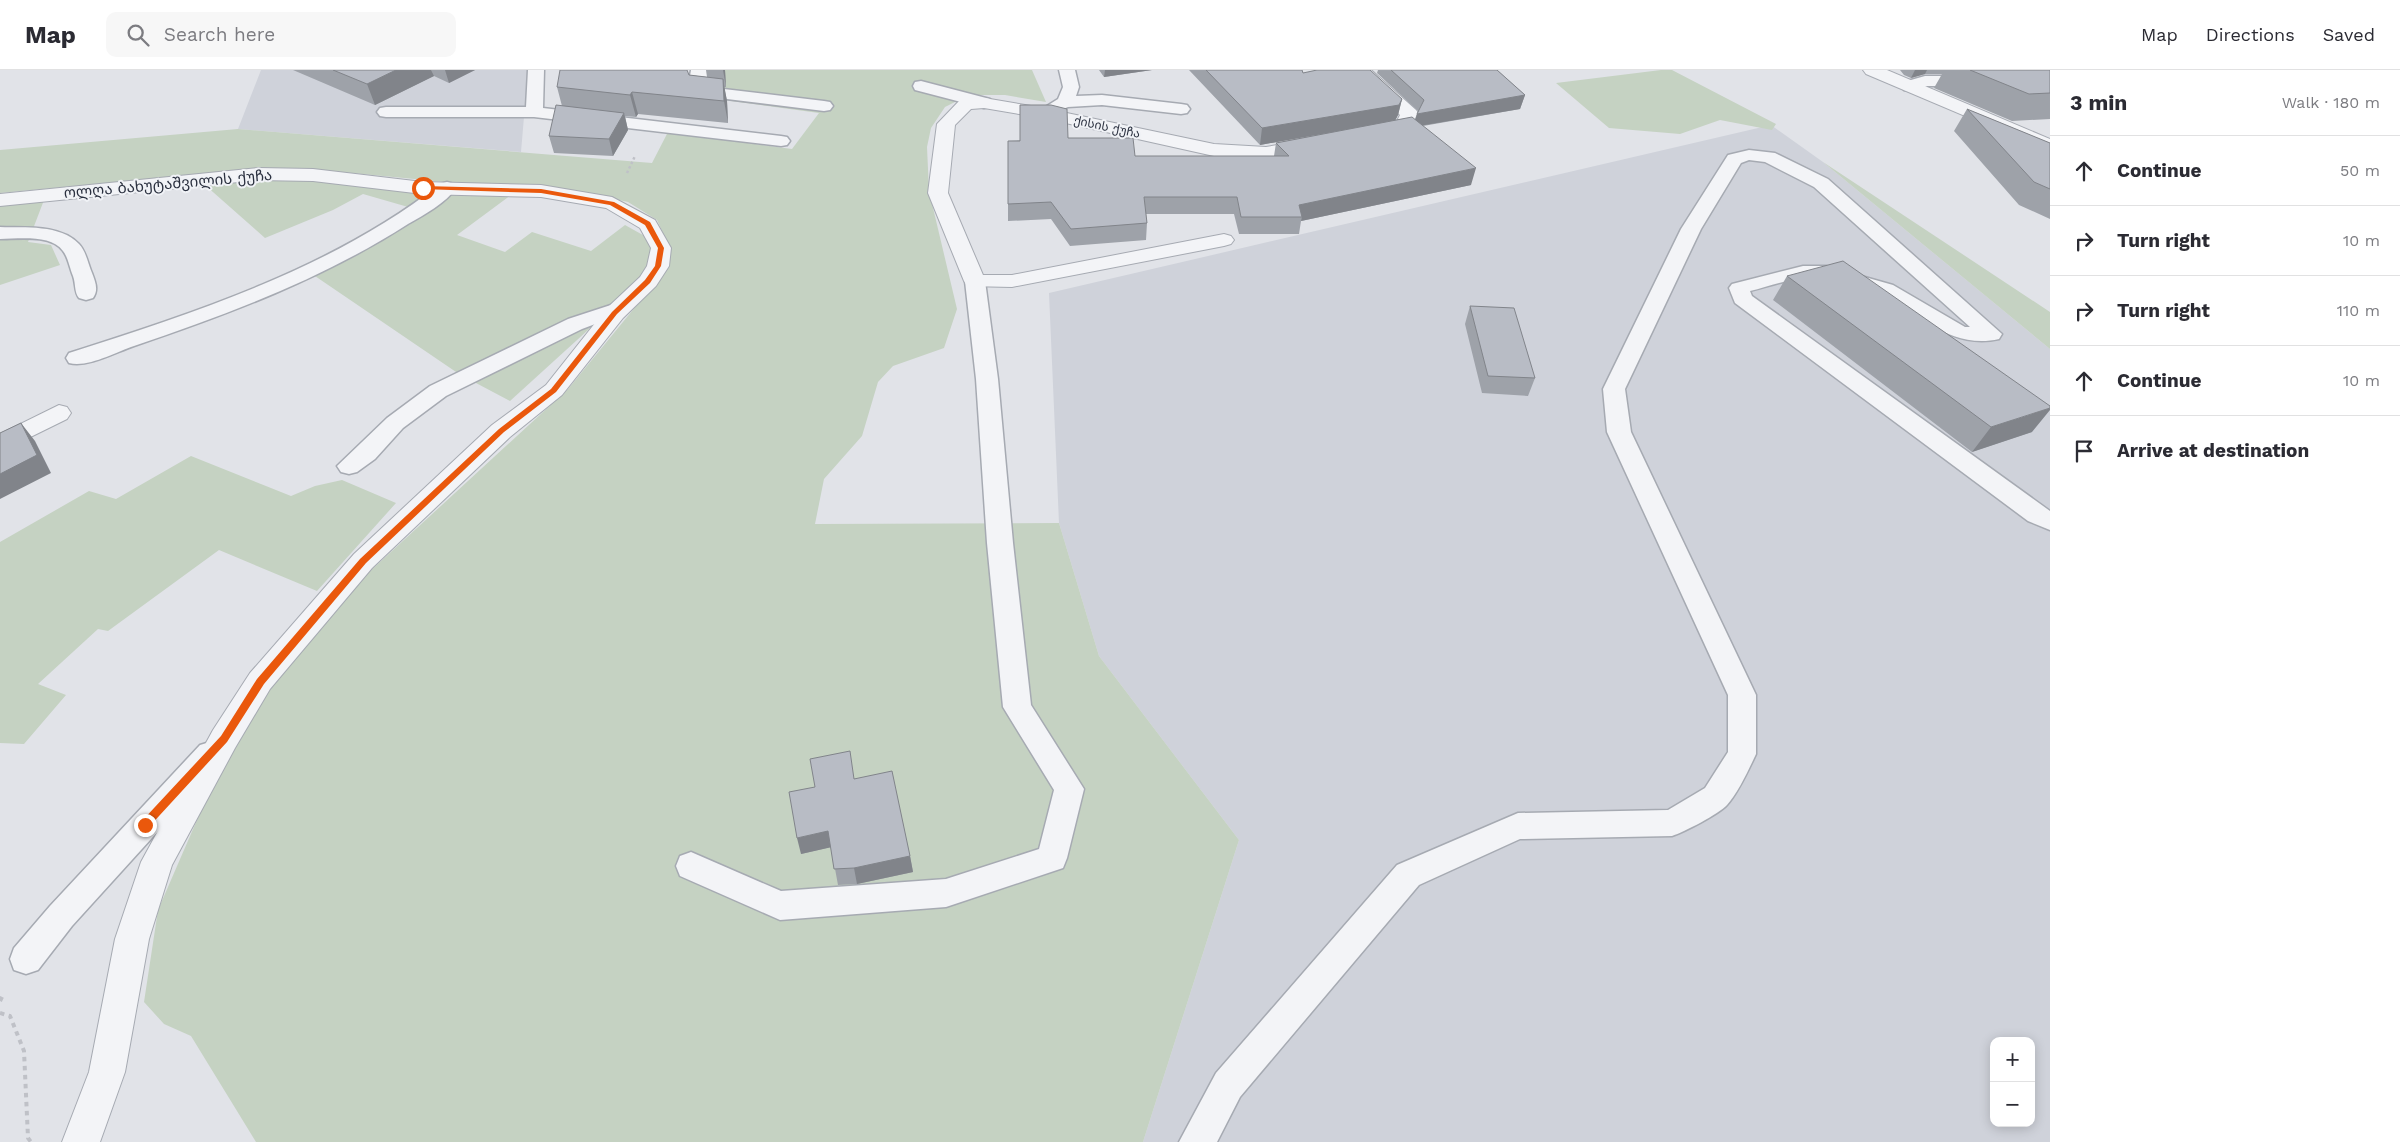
<!DOCTYPE html>
<meta charset="utf-8">
<style>
:root{--surface:#fff;--page:#f7f7f7;--text:#2b2b33;--muted:#7c7c81;--line:#e1e1e2}
body{margin:0;font-family:"Work Sans","Noto Sans Georgian",sans-serif;background:var(--page);color:var(--text)}
.controls{position:absolute;right:15px;bottom:15px;display:grid;overflow:hidden;border-radius:10px;box-shadow:0 2px 12px #0003}
.controls button{width:45px;height:45px;display:grid;place-items:center;padding:0;border:0;border-bottom:1px solid var(--line);background:var(--surface);color:var(--text);font:25px sans-serif}
.stop{position:absolute;width:15px;height:15px;margin:-11px;border:4px solid #ea580c;border-radius:50%;background:#fff}
.stop.end{background:#ea580c;border-color:#fff;box-shadow:0 1px 5px #0008}
.list{margin:0;padding:0;list-style:none}
h2{display:flex;justify-content:space-between;align-items:center;height:65px;margin:0;padding:0 20px;font-size:21px}
h2 small{font-size:16px;font-weight:400;color:var(--muted)}
.list li{display:grid;grid-template-columns:32px 1fr auto;gap:15px;align-items:center;box-sizing:border-box;height:70px;padding:0 20px;border-top:1px solid var(--line)}
.list b{display:block;font-size:19px;white-space:nowrap}
.list em{font-size:16px;font-style:normal;color:var(--muted)}
.icon{flex:none;width:28px;height:28px;fill:none;stroke:currentColor;stroke-width:2;stroke-linecap:round;stroke-linejoin:round}
.map{position:relative;flex:none;width:2050px;height:1072px;overflow:hidden}
header{display:flex;align-items:center;gap:30px;box-sizing:border-box;height:70px;padding:0 25px;background:var(--surface);border-bottom:1px solid var(--line)}
header strong{font-size:24px}
nav{display:flex;gap:28px;margin-inline-start:auto;font-size:18px}
.search{width:350px;height:45px;background:var(--page);display:flex;align-items:center;gap:12px;box-sizing:border-box;padding:0 18px;border-radius:10px;color:var(--muted);font-size:19px}
main{display:flex}
aside{flex:1;background:var(--surface)}
.map>svg:first-child{display:block}
.built{fill:#cfd2da;fill-rule:evenodd}
.green{fill:#c5d2c2}
.lines{fill:none;stroke-linecap:round;stroke-linejoin:round}
.service-casing{stroke:#a6aab2;stroke-width:3}
.minor-casing{stroke:#a6aab2;stroke-width:2}
.tertiary-casing{stroke:#a6aab2;stroke-width:2}
.path-far1{stroke:#bfc1c7;stroke-width:2.5;stroke-dasharray:2.5 2.5;stroke-linecap:butt}
.path{stroke:#bfc1c7;stroke-width:4;stroke-dasharray:4.5 4.5;stroke-linecap:butt}
.service{fill:#f3f4f7;fill-rule:evenodd}
.minor{fill:#f3f4f7;fill-rule:evenodd}
.tertiary{fill:#f3f4f7;fill-rule:evenodd}
.wall{fill:#9ea2a9}
.shaded-wall{fill:#81848a}
.building{fill:#b8bcc5;stroke:#81848a}
.route{fill:#ea580c}
.labels{text-anchor:middle;stroke-width:4;stroke-linejoin:round;paint-order:stroke}
.far-street-label{font-size:12px;fill:#2a303f;stroke:#f0f2f6}
.street-label{font-size:15px;fill:#2a303f;stroke:#f0f2f6}
</style>
<header>
<strong>Map</strong>
<div class="search"><svg class="icon" aria-label="search" viewBox="0 0 24 24"><circle cx="10" cy="10" r="6"/><path d="M15 15l6 6"/></svg>Search here</div>
<nav><a>Map</a><a>Directions</a><a>Saved</a></nav>
</header>
<main>
<div class="map">
<svg width="2050" height="1072" viewBox="0 0 2050 1072">
<rect width="100%" height="100%" fill="#e1e3e8"/>
<!-- built -->
<path class="built" d="M 261,0 L 528,0 L 521,82 L 238,59 Z
M 1771,55 L 1823,92 L 2050,279 L 2050,1072 L 1143,1072 L 1239,770 L 1099,586 L 1059,453 L 1049,223 ZM 1994,971 L 2031,971 L 2031,1053 L 1994,1053 Z"/>
<!-- green -->
<path class="green" d="M 720,0 L 1032,0 L 1046,32 L 1005,25 L 969,25 L 945,37 L 931,58 L 927,77 L 929,121 L 957,239 L 944,278 L 893,296 L 878,312 L 862,366 L 824,409 L 815,454 L 1059,453 L 1099,586 L 1239,770 L 1143,1072 L 256,1072 L 191,966 L 164,954 L 144,932 L 158,840 L 213,713 L 258,632 L 355,515 L 568,319 L 650,219 L 668,174 L 657,150 L 628,132 L 580,121 L 543,117 L 456,113 L 300,98 L 268,98 L 0,123 L 0,80 L 238,59 L 652,93 L 668,62 L 792,79 L 819,43 L 709,28 Z
M 1661,0 L 1672,0 L 1776,54 L 1772,60 L 1720,50 L 1680,64 L 1609,58 L 1556,13 Z
M 1823,92 L 2050,242 L 2050,279 Z
M 260,109 L 294,109 L 431,123 L 415,139 L 363,124 L 333,140 L 265,168 L 205,115 Z
M 449,125 L 511,125 L 457,165 L 505,182 L 532,162 L 591,181 L 625,155 L 650,169 C 656,193 646,202 632,220 L 510,331 L 459,304 L 312,204 Z
M 44,130 L 28,172 L 51,175 L 60,195 L 0,215 L 0,134 Z
M 191,386 L 291,426 L 315,416 L 342,410 L 396,433 L 317,521 L 219,480 L 108,561 L 98,559 L 38,614 L 66,625 L 24,674 L 0,673 L 0,472 L 89,421 L 116,429 Z"/>
<g class="lines">
<!-- service casing -->
<g class="service-casing">
<path id="service" d="M 528,0 L 544,0 L 543,38 L 781,66 L 787,67 L 790,71 L 787,75 L 781,76 L 534,47 L 386,47 L 380,46 L 377,42 L 380,38 L 386,37 L 526,37 Z
M 691,0 L 707,0 L 707,17 L 824,31 L 830,32 L 833,36 L 830,40 L 824,41 L 694,25 L 689,12 Z
M 1059,0 L 1075,0 L 1079,17 L 1076,26 L 1102,25 L 1181,34 L 1187,35 L 1190,39 L 1187,43 L 1181,44 L 1102,35 L 1068,37 L 1051,44 L 1045,43 L 1042,39 L 1058,29 L 1063,17 Z
M 1925,6 L 1974,6 L 1980,7 L 1982,11 L 1980,15 L 1974,16 L 1927,16 L 1910,21 L 1904,20 L 1902,16 L 1904,12 Z
M 921,11 L 990,29 L 993,33 L 990,37 L 984,38 L 915,20 L 913,16 L 915,12 Z
M 1749,80 L 1775,83 L 1828,109 L 2002,264 L 1999,269 C 1952,280 1919,244 1880,224 C 1868,218 1840,210 1825,208 C 1801,204 1774,215 1750,221 L 1752,226 L 2050,441 L 2050,460 L 2028,451 L 1735,233 L 1729,218 L 1732,214 L 1803,196 L 1826,196 L 1893,215 L 1965,257 L 1970,257 L 1814,117 L 1765,92 L 1749,90 L 1741,93 L 1701,159 L 1625,319 L 1631,362 L 1756,625 L 1756,684 C 1749,699 1738,723 1727,735 C 1719,744 1684,762 1672,766 L 1520,769 L 1419,815 L 1240,1027 L 1217,1072 L 1179,1072 L 1216,1003 L 1397,795 L 1518,743 L 1668,740 L 1705,718 L 1728,682 L 1728,625 L 1607,362 L 1603,319 L 1681,159 L 1728,85 Z
M 447,112 L 454,114 L 456,118 C 446,133 424,145 408,154 C 324,208 229,244 134,276 C 116,282 88,298 69,293 L 66,288 L 69,283 C 197,242 333,198 440,114 Z
M 0,157 C 25,158 60,154 79,174 C 86,181 88,194 92,203 C 95,211 99,220 93,228 L 86,230 L 79,228 C 74,222 76,214 73,206 C 70,199 68,187 63,181 C 51,164 18,169 0,169 Z
M 975,205 L 982,207 L 985,211 L 998,309 L 1013,473 L 1031,635 L 1084,719 L 1067,788 L 1063,798 L 946,837 L 780,850 L 680,806 L 676,796 L 680,786 L 691,782 L 781,821 L 946,809 L 1039,779 L 1054,720 L 1003,637 L 987,473 L 976,309 L 965,211 L 968,207 Z
M 620,232 L 627,234 L 630,238 L 627,242 L 582,259 L 446,326 L 403,358 L 375,389 L 357,402 L 349,404 L 341,402 L 337,396 L 387,348 L 430,316 L 568,249 Z
M 210,672 L 220,675 L 224,684 L 220,693 L 72,856 L 38,900 L 26,904 L 14,900 L 10,889 L 14,878 L 50,836 L 200,675 Z"/>
</g>
<!-- minor casing -->
<g class="minor-casing">
<path id="minor" d="M 1352,0 L 1371,0 L 1416,40 L 1419,44 L 1409,61 L 1378,68 L 1371,66 L 1369,62 L 1371,58 L 1396,53 L 1400,45 Z
M 984,28 L 1043,38 L 1214,74 L 1266,77 L 1311,69 L 1318,71 L 1320,75 L 1318,79 L 1266,89 L 1214,86 L 1043,48 L 984,38 L 971,39 L 955,55 L 948,123 L 983,205 L 1012,205 L 1224,164 L 1231,166 L 1234,170 L 1231,174 L 1224,176 L 1012,217 L 967,216 L 964,211 L 928,123 L 937,54 L 960,30 Z
M 258,98 L 313,99 L 423,112 L 541,115 L 612,127 L 655,150 L 671,178 L 669,196 L 656,216 L 623,248 L 562,325 L 510,367 L 372,498 L 270,619 L 235,678 L 172,795 L 149,869 L 125,1002 L 100,1072 L 62,1072 L 89,1002 L 115,869 L 141,792 L 213,660 L 250,603 L 354,484 L 492,355 L 546,315 L 607,238 L 640,207 L 647,196 L 651,178 L 640,158 L 606,138 L 541,127 L 423,124 L 313,111 L 258,110 L 0,136 L 0,124 Z
M 59,335 L 67,337 L 71,343 L 67,349 L 0,382 L 0,364 Z"/>
</g>
<!-- tertiary casing -->
<g class="tertiary-casing">
<path id="tertiary" d="M 1863,0 L 1887,0 L 2050,69 L 2050,82 L 1866,4 Z"/>
</g>
<!-- path-far1 -->
<path class="path-far1" d="M 627,103 L 635,86"/>
<!-- path -->
<path class="path" d="M 0,931 L 4,923
M 0,943 L 10,946 L 24,981 L 28,1068 L 31,1072"/>
<!-- service -->
<use href="#service" class="service"/>
<!-- minor -->
<use href="#minor" class="minor"/>
<!-- tertiary -->
<use href="#tertiary" class="tertiary"/>
</g>
<!-- wall -->
<path class="wall" d="M 293,0 L 475,0 L 449,13 L 434,6 L 375,35 Z
M 706,0 L 725,0 L 726,17 L 724,17 L 727,31 L 728,53 L 638,44 L 636,47 L 625,46 L 628,60 L 613,86 L 554,83 L 549,66 L 562,36 L 557,17 L 689,4 L 689,5 L 707,7 Z
M 1099,0 L 1152,0 L 1104,7 Z
M 1189,0 L 1302,0 L 1303,3 L 1402,29 L 1398,45 L 1395,50 L 1415,49 L 1418,41 L 1377,3 L 1378,0 L 1497,0 L 1525,25 L 1520,39 L 1423,56 L 1471,115 L 1301,151 L 1299,164 L 1239,164 L 1234,144 L 1146,144 L 1147,153 L 1146,170 L 1070,176 L 1051,149 L 1008,151 L 1008,71 L 1068,68 L 1135,86 L 1274,86 L 1276,73 L 1326,63 L 1260,75 Z
M 1900,0 L 2050,0 L 2050,49 L 2012,51 L 1934,18 L 1942,4 L 1925,4 L 1911,8 L 1904,5 Z
M 1967,39 L 2050,73 L 2050,149 L 2019,135 L 1954,61 Z
M 1787,206 L 2032,362 L 1972,382 L 1773,230 Z
M 1470,236 L 1535,308 L 1528,326 L 1482,323 L 1465,254 Z
M 855,709 L 910,786 L 913,802 L 857,814 L 838,815 L 831,777 L 801,784 Z"/>
<!-- shaded-wall -->
<path class="shaded-wall" d="M 396,0 L 431,0 L 434,6 L 375,35 L 367,14 Z
M 445,0 L 475,0 L 449,13 Z
M 723,0 L 725,0 L 726,17 Z
M 1105,0 L 1152,0 L 1104,7 Z
M 1915,0 L 1927,0 L 1925,4 L 1911,8 Z
M 723,9 L 727,31 L 728,53 L 724,31 Z
M 632,22 L 638,44 L 636,47 L 630,25 Z
M 1525,25 L 1520,39 L 1413,57 L 1417,44 Z
M 1402,29 L 1398,45 L 1395,51 L 1260,75 L 1262,58 Z
M 624,43 L 628,60 L 613,86 L 609,69 Z
M 1476,98 L 1471,115 L 1301,151 L 1302,147 L 1299,135 Z
M 2050,338 L 2050,340 L 2032,362 L 1972,382 L 1991,357 Z
M 21,353 L 35,371 L 51,403 L 0,429 L 0,404 Z
M 828,761 L 832,777 L 801,784 L 797,768 Z
M 910,786 L 913,802 L 857,814 L 854,798 Z"/>
<!-- building -->
<path class="building" d="M 333,0 L 396,0 L 367,14 Z
M 560,0 L 687,0 L 689,5 L 723,9 L 724,31 L 632,22 L 630,25 L 557,17 Z
M 1206,0 L 1302,0 L 1303,3 L 1317,0 L 1370,0 L 1402,29 L 1399,35 L 1262,58 Z
M 1391,0 L 1497,0 L 1525,25 L 1417,44 L 1424,30 Z
M 1970,0 L 2050,0 L 2050,23 L 2029,24 Z
M 556,35 L 624,43 L 609,69 L 549,66 Z
M 1020,35 L 1051,35 L 1067,39 L 1068,68 L 1133,68 L 1135,86 L 1289,86 L 1276,73 L 1412,47 L 1476,98 L 1299,135 L 1302,147 L 1241,147 L 1237,127 L 1144,127 L 1147,153 L 1071,159 L 1051,132 L 1008,134 L 1008,71 L 1020,71 Z
M 1967,39 L 2050,73 L 2050,119 L 2034,112 Z
M 1843,191 L 2050,336 L 2050,338 L 1991,357 L 1787,206 Z
M 1470,236 L 1514,238 L 1535,308 L 1488,306 Z
M 21,353 L 37,385 L 0,404 L 0,363 Z
M 850,681 L 854,709 L 892,701 L 910,786 L 854,798 L 834,799 L 828,761 L 797,768 L 789,722 L 815,717 L 810,689 Z"/>
<!-- route -->
<path class="route" d="M 423,116 L 541,119 L 614,132 L 650,152 L 664,178 L 661,196 L 650,213 L 617,244 L 556,322 L 504,362 L 366,493 L 264,614 L 227,672 L 148,758 L 141,758 L 141,752 L 221,666 L 257,609 L 360,489 L 499,359 L 551,319 L 612,242 L 645,210 L 655,196 L 658,178 L 645,155 L 610,135 L 541,123 L 421,119 Z"/>
<g class="labels">
<!-- far-street labels -->
<g class="far-street-label">
<text transform="translate(1107 57) rotate(12)" y="4">ქისის ქუჩა</text>
</g>
<!-- street labels -->
<g class="street-label">
<text transform="translate(168 114) rotate(-5)" y="5">ოლღა ბახუტაშვილის ქუჩა</text>
</g>
</g>
</svg>
<div class="controls">
<button>+</button>
<button>−</button>
</div>
<div class="stop" style="left:423px;top:118px"></div>
<div class="stop end" style="left:145px;top:755px"></div>
</div>
<aside>
<h2>3 min<small>Walk · 180 m</small></h2>
<ul class="list">
<li><svg class="icon" aria-label="ahead" viewBox="0 0 24 24"><path d="M12 20V5M6 11l6-6 6 6"/></svg><div><b>Continue</b></div><em>50 m</em></li>
<li><svg class="icon" aria-label="right" viewBox="0 0 24 24"><path d="M7 20v-9h11M14 6l5 5-5 5"/></svg><div><b>Turn right</b></div><em>10 m</em></li>
<li><svg class="icon" aria-label="right" viewBox="0 0 24 24"><path d="M7 20v-9h11M14 6l5 5-5 5"/></svg><div><b>Turn right</b></div><em>110 m</em></li>
<li><svg class="icon" aria-label="ahead" viewBox="0 0 24 24"><path d="M12 20V5M6 11l6-6 6 6"/></svg><div><b>Continue</b></div><em>10 m</em></li>
<li><svg class="icon" aria-label="arrive" viewBox="0 0 24 24"><path d="M6 21V4h12l-3 4 3 4H6"/></svg><div><b>Arrive at destination</b></div></li>
</ul>
</aside>
</main>
